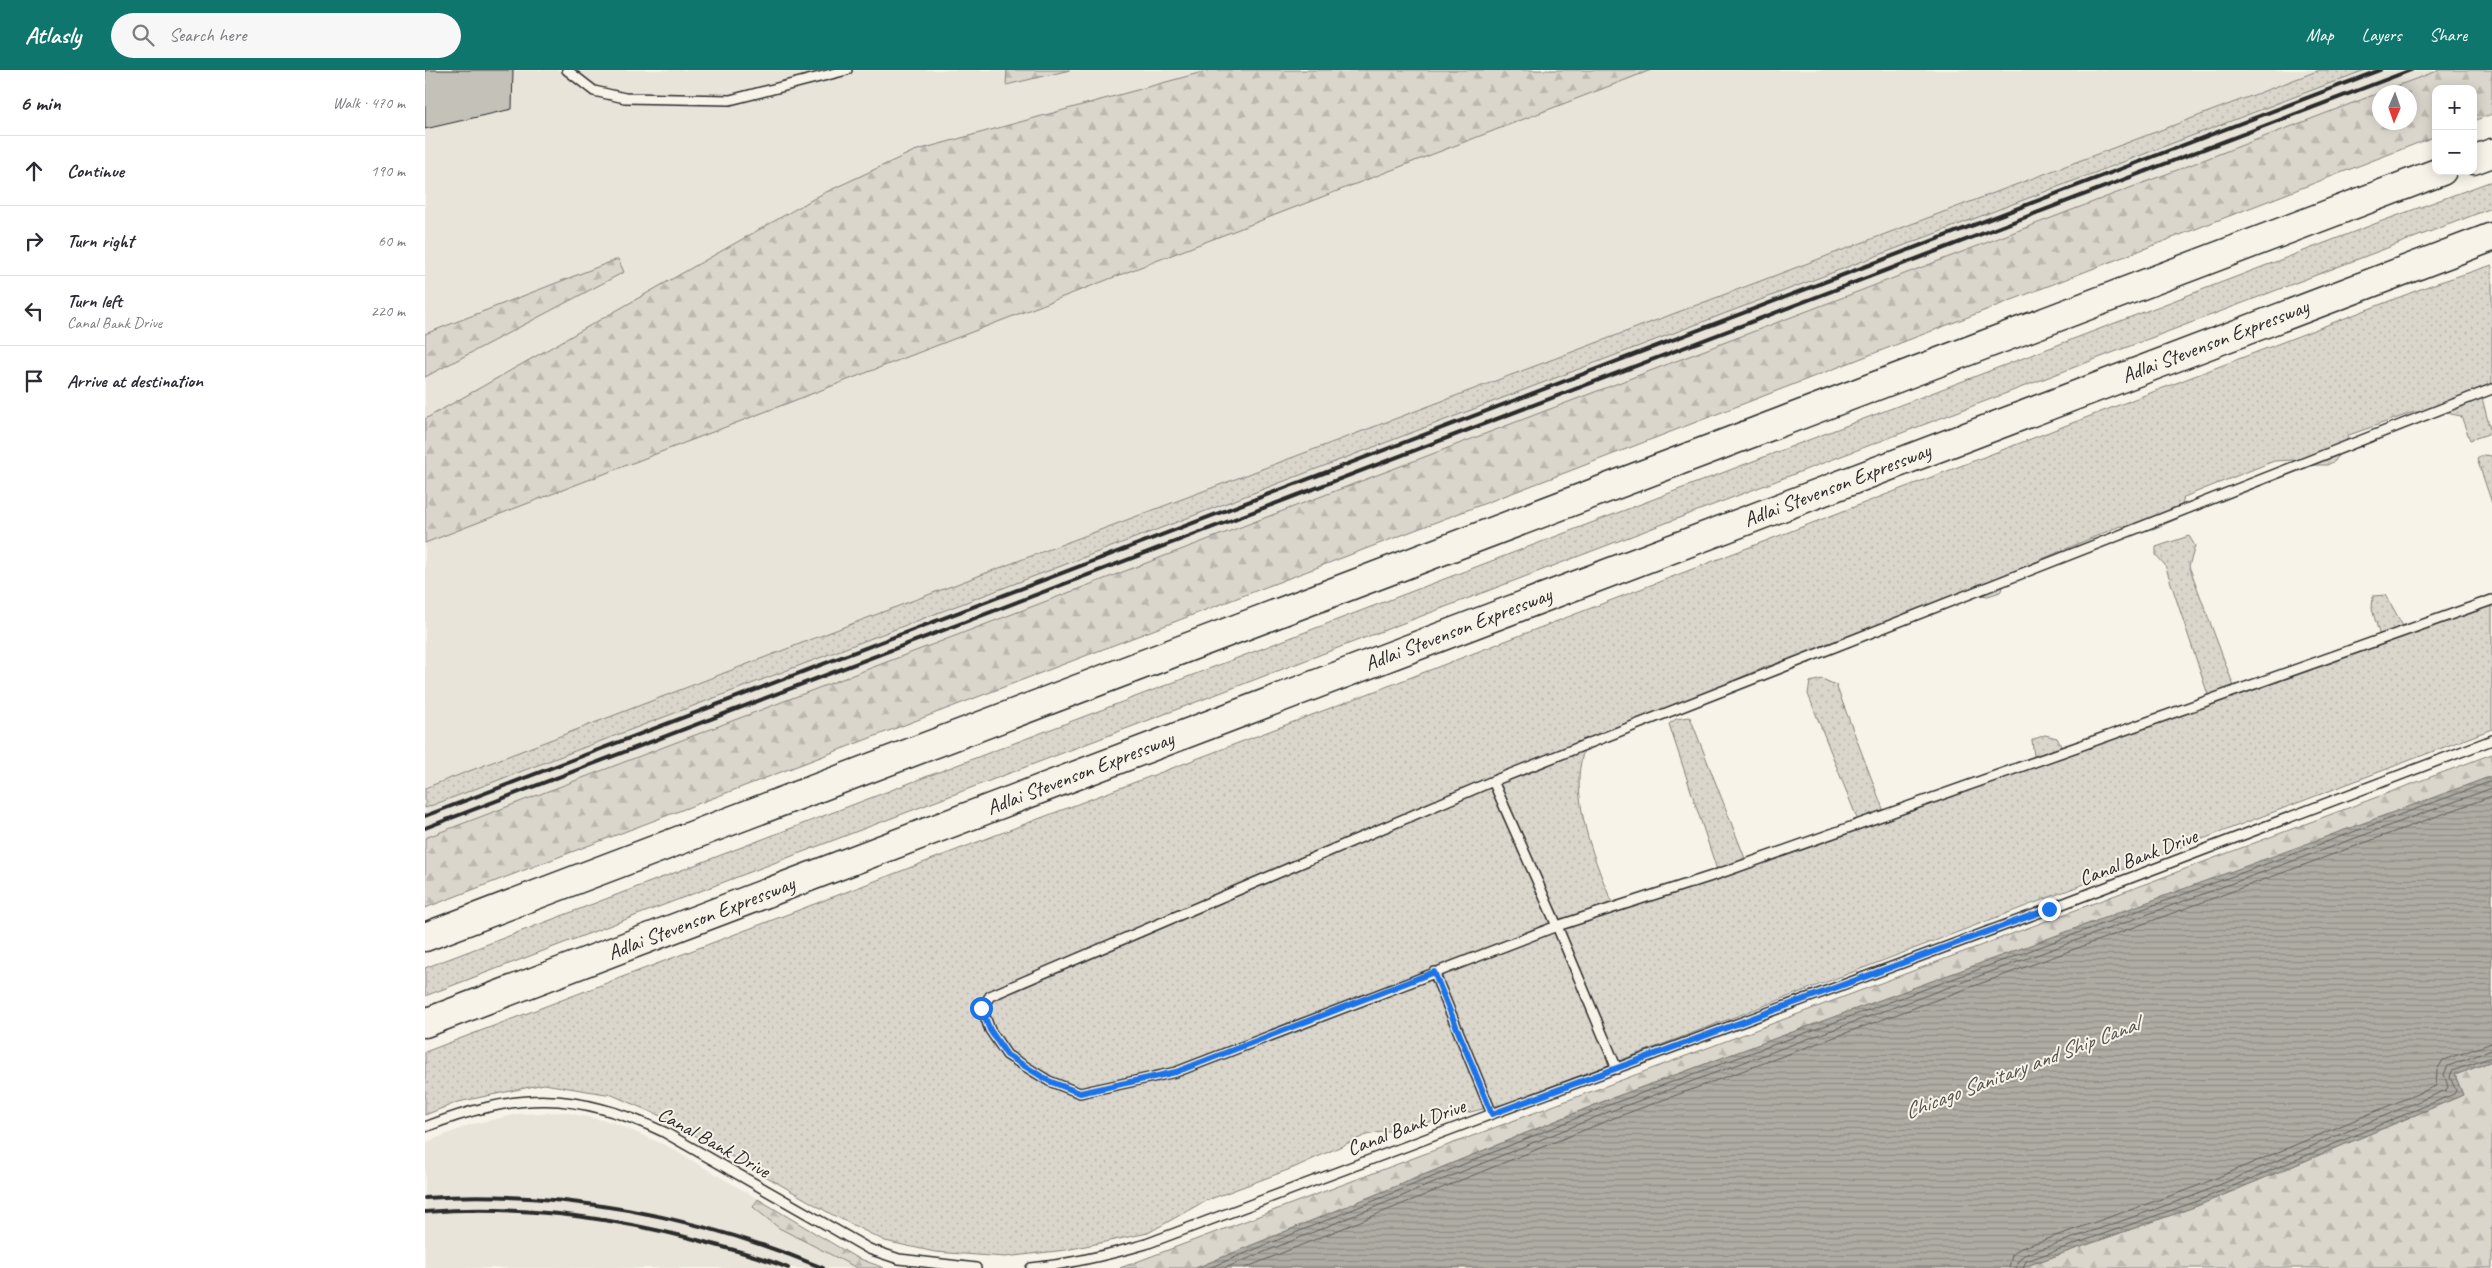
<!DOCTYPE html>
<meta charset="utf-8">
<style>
:root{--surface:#fff;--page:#f7f7f7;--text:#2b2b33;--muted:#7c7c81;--line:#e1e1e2;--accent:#0f766e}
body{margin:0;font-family:Caveat,sans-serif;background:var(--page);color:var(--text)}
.controls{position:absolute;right:15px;top:15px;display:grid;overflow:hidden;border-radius:10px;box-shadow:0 2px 12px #0003}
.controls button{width:45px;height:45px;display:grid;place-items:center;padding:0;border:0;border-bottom:1px solid var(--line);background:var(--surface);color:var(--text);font:25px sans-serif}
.compass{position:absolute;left:1947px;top:15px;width:45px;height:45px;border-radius:50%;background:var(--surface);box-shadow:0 2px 12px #0003;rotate:182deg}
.stop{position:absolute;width:15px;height:15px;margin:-11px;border:4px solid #1a73e8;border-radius:50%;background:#fff}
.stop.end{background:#1a73e8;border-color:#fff;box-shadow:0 1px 5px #0008}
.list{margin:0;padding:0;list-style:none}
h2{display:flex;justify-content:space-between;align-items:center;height:65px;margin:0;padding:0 20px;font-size:21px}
h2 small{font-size:16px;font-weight:400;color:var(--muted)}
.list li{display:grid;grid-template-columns:32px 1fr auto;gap:15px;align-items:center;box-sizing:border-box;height:70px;padding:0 20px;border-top:1px solid var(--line)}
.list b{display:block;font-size:19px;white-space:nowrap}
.list p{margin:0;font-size:16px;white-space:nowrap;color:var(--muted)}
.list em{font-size:16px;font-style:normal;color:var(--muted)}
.icon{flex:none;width:28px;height:28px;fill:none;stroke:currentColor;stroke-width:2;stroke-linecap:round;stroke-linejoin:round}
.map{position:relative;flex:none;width:2067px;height:1198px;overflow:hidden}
header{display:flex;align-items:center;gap:30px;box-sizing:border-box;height:70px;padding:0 25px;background:var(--accent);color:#fff}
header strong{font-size:24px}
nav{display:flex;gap:28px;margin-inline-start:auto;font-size:18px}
.search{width:350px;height:45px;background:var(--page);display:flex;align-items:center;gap:12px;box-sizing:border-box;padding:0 18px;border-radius:28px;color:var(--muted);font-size:19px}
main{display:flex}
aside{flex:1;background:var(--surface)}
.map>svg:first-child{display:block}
.built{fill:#e8e4da}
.grass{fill:url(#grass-dots);stroke:#82807c}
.forest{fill:url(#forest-firs);stroke:#82807c}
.water{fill:url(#water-rules);stroke:#7a7874}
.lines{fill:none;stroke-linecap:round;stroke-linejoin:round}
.shore{stroke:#605f5b;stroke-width:1}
.building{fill:#c4c1b9;stroke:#2b2b2b}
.service-casing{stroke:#2b2b2b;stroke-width:12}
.motorway-casing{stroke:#2b2b2b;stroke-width:31}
.service{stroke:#f7f3e8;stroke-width:9}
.motorway{stroke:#f7f3e8;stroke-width:28}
.rail{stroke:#2b2b2b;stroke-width:4}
.route{stroke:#1a73e8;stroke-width:6}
.labels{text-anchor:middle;stroke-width:4;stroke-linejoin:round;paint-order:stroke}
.street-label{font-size:21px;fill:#2b2b2b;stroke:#f7f3e8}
.water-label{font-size:22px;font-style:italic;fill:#53524f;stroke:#f7f3e8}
</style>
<header>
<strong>Atlasly</strong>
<div class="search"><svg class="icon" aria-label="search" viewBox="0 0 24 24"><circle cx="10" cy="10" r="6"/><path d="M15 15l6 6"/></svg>Search here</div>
<nav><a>Map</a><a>Layers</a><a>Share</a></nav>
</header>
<main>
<aside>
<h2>6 min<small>Walk · 470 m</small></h2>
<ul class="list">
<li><svg class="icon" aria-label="ahead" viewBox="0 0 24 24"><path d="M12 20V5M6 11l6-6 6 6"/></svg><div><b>Continue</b></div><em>190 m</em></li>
<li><svg class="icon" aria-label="right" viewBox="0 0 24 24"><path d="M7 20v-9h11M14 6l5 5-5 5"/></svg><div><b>Turn right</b></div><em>60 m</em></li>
<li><svg class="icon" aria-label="left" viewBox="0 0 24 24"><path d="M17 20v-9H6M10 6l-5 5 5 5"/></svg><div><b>Turn left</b><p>Canal Bank Drive</p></div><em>220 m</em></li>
<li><svg class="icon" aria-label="arrive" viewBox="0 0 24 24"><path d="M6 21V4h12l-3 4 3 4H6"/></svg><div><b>Arrive at destination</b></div></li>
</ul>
</aside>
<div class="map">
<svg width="2067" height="1198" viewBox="0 0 2067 1198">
<defs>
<pattern id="grass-dots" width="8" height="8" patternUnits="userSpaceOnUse" patternTransform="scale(1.25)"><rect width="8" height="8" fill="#dad6cc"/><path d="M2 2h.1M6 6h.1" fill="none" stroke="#bbb8af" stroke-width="1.8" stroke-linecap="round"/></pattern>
<pattern id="forest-firs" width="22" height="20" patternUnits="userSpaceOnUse" patternTransform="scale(1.25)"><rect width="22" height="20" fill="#dad6cc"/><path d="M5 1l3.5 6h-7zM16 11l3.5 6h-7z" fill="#bbb8af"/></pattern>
<pattern id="water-rules" width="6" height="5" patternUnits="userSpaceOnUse" patternTransform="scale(1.25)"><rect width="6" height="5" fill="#afaca4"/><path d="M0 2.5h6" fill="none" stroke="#8f8c86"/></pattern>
</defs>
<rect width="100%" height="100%" fill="#f7f3e8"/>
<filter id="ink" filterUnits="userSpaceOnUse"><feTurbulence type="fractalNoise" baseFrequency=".02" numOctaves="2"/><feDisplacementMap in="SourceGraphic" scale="10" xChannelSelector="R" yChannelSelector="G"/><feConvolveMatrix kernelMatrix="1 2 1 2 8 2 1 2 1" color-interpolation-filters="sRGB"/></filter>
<g filter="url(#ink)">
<!-- built -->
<path class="built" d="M 0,0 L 582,0 L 582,15 L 645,0 L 1895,0 L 463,540 L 0,718 Z
M 1940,0 L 2015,0 L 0,768 L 0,738 Z
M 139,1042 L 187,1052 L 242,1076 L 333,1129 L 328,1137 L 354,1158 L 432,1198 L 0,1198 L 0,1073 L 44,1055 L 93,1044 Z"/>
<!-- grass -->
<path class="grass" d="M 1895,0 L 1940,0 L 0,738 L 0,718 L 463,540 Z
M 2067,111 L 2067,138 L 0,926 L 0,898 L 1960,150 Z
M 2067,195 L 2067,315 L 2055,320 L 2066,363 L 2045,370 L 2036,346 L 2016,342 L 1989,342 L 1924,365 L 1910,391 L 1902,395 L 1884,395 L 1867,390 L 1849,391 L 1759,427 L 1754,448 L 1728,459 L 1695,456 L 1589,501 L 1575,522 L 1563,526 L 1541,523 L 1396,576 L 1385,593 C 1370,597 1358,593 1342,596 L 1264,630 L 1161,671 C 1158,683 1154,697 1154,709 C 1154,754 1173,799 1190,840 L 1294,806 L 1244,654 L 1251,649 L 1265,647 L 1323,796 L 1435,756 L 1383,624 L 1385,612 L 1397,609 L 1411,615 L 1461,747 L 1610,693 L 1607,670 L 1620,665 L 1632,668 L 1641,686 L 1785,631 L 1740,495 L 1731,485 L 1731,477 L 1764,466 L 1770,476 L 1764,496 L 1811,622 L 1956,570 L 1947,539 L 1948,526 L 1961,525 L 1980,560 L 2067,527 L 2067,659 L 1086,1032 L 989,1056 L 941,1065 L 868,1098 L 780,1131 L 723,1163 L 641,1180 L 580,1187 L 510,1182 L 460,1171 L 406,1144 L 240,1048 L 187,1025 L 119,1014 L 33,1032 L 0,1045 L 0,982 L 979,610 L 2006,215 Z
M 2058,385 L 2067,386 L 2067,433 L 2052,389 Z"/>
<!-- forest -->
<path class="forest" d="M 582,0 L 645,0 L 581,15 Z
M 785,0 L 1226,0 L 0,473 L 0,349 L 397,124 L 489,81 Z
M 2015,0 L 2067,0 L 2067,44 L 2048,51 L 2048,19 L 2011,19 L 2011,66 L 1142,402 L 0,838 L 0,768 L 1954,23 L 1954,52 L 1984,52 L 1984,22 L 1955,22 Z
M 193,189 L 199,202 L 0,307 L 0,264 Z
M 2067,684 L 2067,706 L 2049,713 L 1182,1030 L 771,1198 L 695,1198 Z
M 2067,991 L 2067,1198 L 1596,1198 L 1772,1136 L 2038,1025 L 2030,1005 Z
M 333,1129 L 430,1187 L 459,1198 L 432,1198 L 354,1158 L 328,1137 Z"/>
<!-- water -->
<path class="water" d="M 2067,706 L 2067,991 L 2030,1005 L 2038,1025 L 1772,1136 L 1596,1198 L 771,1198 L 1182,1030 Z"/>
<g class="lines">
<!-- shore -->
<path class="shore" d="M 784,1198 L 1184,1035 L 2067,711
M 800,1198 L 1186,1041 L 2067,718
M 820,1198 L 1189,1048 L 2067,726
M 1584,1198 L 1587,1185 L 1596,1178 L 1765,1119 L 2011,1016 L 2012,1000 L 2018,990 L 2067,973
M 1591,1198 L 1593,1191 L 1599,1185 L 1768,1126 L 2021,1020 L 2023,1017 L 2019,1004 L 2023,996 L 2067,980
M 1598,1198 L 1601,1191 L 1770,1132 L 2029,1024 L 2031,1021 L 2025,1007 L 2027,1001 L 2067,987"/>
</g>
<!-- building -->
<path class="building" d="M 0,0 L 88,0 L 87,39 L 0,59 Z"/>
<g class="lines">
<!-- service casing -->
<g class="service-casing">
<path id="service" d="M 142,0 L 169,21 L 200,28 L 305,30 L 422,0
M 2067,319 L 1068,711 L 565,926 L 557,938 L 565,960 L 582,985 L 624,1011 L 655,1023 L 751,1002 L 1132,856 L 1290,805 L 2067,530
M 1068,711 L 1132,856 L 1192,999
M 1009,902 L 1067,1044
M 0,1057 C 91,1022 150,1020 239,1062 L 444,1179 L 474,1189 L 551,1198
M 606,1198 C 645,1194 683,1185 721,1174 L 1067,1044 L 1624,839 L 2067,670"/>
</g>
<!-- motorway casing -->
<g class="motorway-casing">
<path id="motorway" d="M 2048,90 L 2067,83
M 0,867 L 2017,101
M 0,953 L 2067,167"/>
</g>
<!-- service -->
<use href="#service" class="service"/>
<!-- motorway -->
<use href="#motorway" class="motorway"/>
<!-- rail -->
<path class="rail" d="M 0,746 L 1955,0
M 0,758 L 1986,0
M 0,1128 C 135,1119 274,1146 398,1198
M 0,1142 C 100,1134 202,1149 298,1177 C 320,1183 342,1189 363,1198"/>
</g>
</g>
<g class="lines" filter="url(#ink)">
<!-- route -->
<path class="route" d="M 556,938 L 565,960 L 582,985 L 624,1011 L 655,1023 L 751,1002 L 1009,902 L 1067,1044 L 1624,839"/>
</g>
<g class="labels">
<!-- street labels -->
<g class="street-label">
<text transform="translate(1790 271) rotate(-21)" y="7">Adlai Stevenson Expressway</text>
<text transform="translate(1412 415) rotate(-21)" y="7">Adlai Stevenson Expressway</text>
<text transform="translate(1033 559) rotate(-21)" y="7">Adlai Stevenson Expressway</text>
<text transform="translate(655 703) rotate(-21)" y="7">Adlai Stevenson Expressway</text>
<text transform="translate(1713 787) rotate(-21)" y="7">Canal Bank Drive</text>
<text transform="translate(276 848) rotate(-21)" y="7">Adlai Stevenson Expressway</text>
<text transform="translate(981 1057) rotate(-21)" y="7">Canal Bank Drive</text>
<text transform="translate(289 1072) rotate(29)" y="7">Canal Bank Drive</text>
</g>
<!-- water labels -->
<g class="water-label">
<text transform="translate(1596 997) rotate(-21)" y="8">Chicago Sanitary and Ship Canal</text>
</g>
</g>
</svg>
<div class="controls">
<button>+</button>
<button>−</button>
</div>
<svg class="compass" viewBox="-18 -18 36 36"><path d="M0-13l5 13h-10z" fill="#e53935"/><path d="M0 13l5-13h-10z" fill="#7c7c81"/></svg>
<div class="stop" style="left:556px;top:938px"></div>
<div class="stop end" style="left:1624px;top:839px"></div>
</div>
</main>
